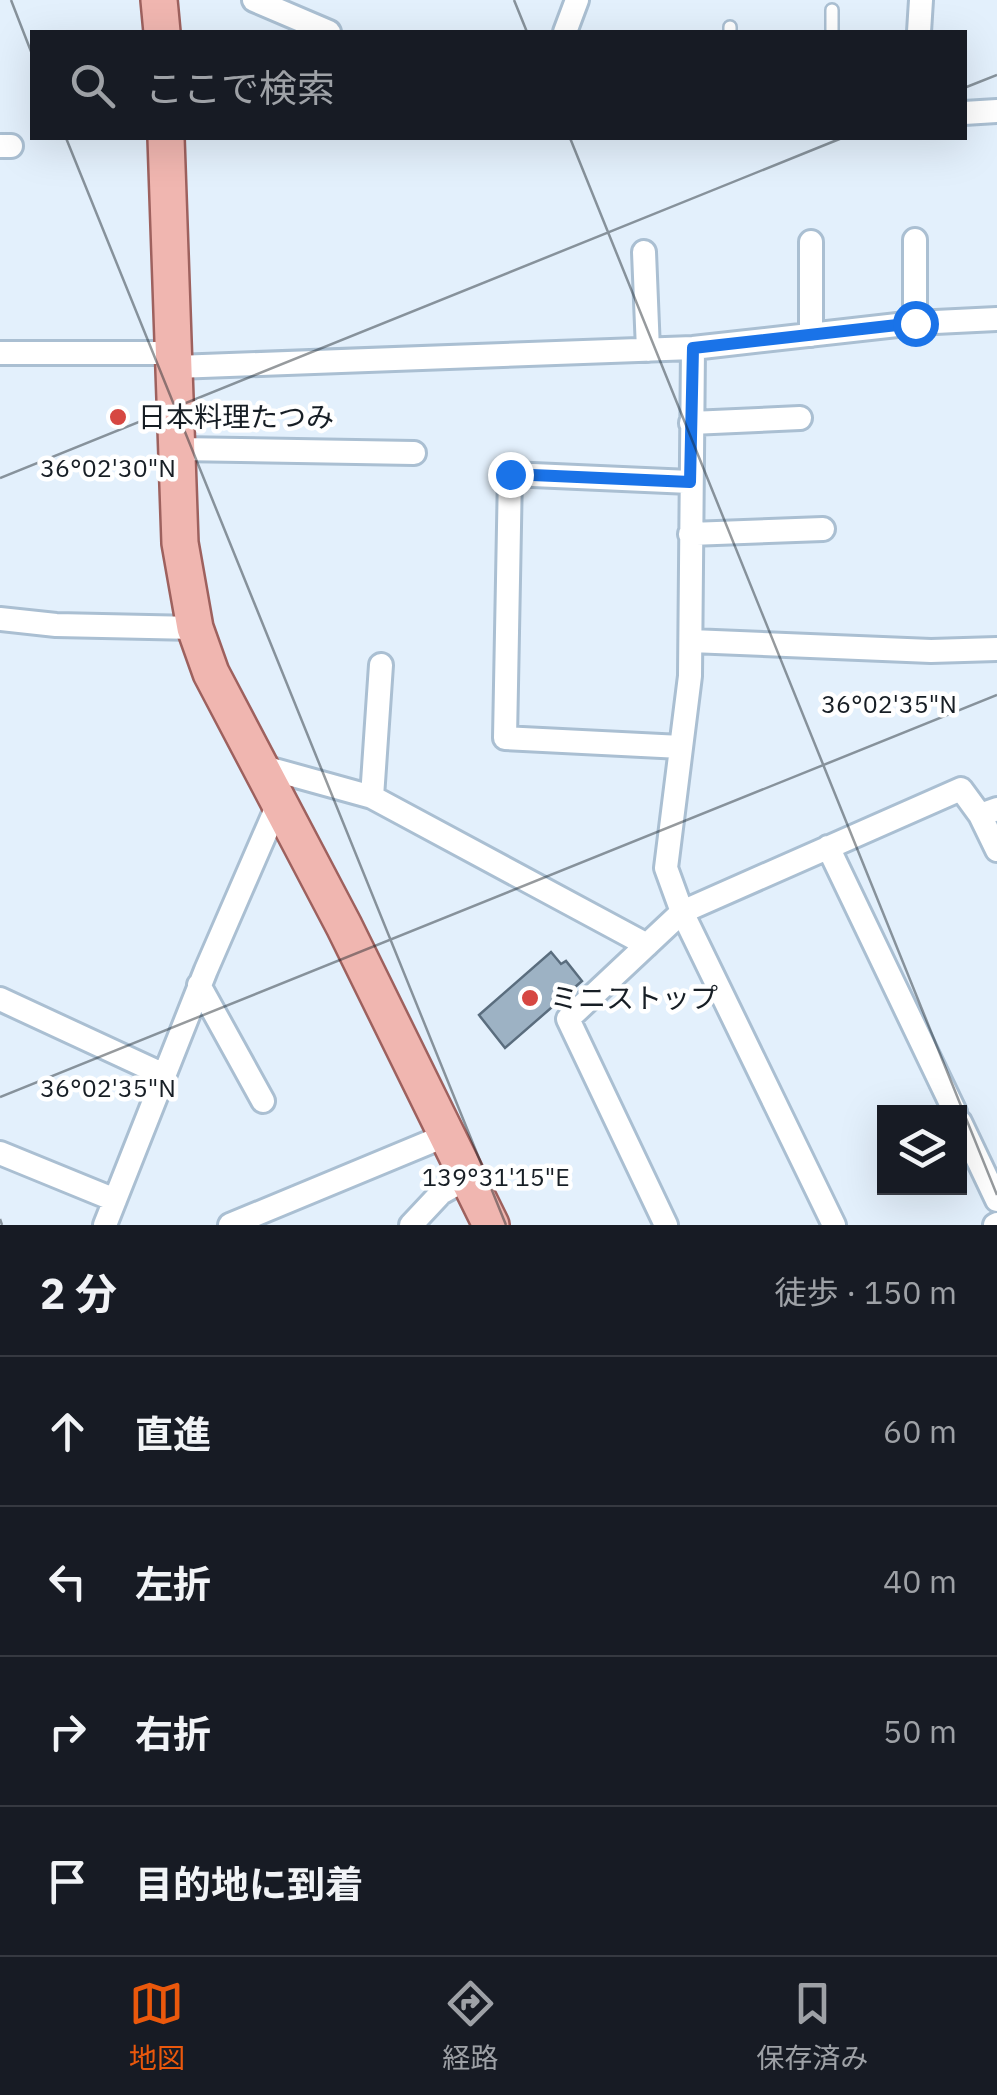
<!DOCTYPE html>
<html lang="ja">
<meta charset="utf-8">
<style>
:root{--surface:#171b24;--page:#242831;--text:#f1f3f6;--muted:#9ea1a6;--line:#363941;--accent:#ea580c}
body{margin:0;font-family:"IBM Plex Sans","Noto Sans JP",sans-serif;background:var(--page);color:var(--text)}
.controls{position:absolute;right:30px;bottom:30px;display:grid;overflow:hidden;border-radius:0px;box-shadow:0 10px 40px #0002}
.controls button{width:90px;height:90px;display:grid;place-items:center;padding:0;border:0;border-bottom:2px solid var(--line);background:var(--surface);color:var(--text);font:50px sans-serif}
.stop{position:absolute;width:30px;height:30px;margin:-22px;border:8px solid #1a73e8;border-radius:50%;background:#fff}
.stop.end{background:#1a73e8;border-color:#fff;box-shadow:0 2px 10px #0008}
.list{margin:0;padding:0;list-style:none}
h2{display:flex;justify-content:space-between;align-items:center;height:130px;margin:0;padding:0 40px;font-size:42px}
h2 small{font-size:32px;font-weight:400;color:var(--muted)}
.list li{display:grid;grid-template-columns:65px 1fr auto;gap:30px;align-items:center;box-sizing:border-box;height:150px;padding:0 40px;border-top:2px solid var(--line)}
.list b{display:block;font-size:38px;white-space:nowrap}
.list em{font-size:32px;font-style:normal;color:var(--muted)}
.icon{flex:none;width:55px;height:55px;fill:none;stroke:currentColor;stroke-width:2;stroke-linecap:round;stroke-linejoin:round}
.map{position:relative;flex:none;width:997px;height:1225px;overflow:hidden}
.search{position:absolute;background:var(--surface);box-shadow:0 10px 40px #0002;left:30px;right:30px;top:30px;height:110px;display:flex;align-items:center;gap:25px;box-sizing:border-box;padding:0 35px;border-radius:0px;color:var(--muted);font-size:38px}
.sheet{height:730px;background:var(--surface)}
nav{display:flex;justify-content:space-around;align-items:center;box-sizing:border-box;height:140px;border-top:2px solid var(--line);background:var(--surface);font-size:28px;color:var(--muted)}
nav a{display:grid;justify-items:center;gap:5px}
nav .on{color:var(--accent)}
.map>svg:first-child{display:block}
.building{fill:#9db2c4;stroke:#5a6d7e;stroke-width:2.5}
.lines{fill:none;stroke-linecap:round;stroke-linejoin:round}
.lane-casing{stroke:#aabfd2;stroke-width:16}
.street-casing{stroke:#aabfd2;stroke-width:28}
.primary-casing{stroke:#9e615e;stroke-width:40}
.lane{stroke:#fff;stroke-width:11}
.street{stroke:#fff;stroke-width:22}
.primary{stroke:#f0b6b0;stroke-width:35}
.route{stroke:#1a73e8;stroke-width:12}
.ticks{fill:none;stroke:#171e25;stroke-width:2.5;stroke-opacity:0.45}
.poi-dot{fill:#d64742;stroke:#fff;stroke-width:4}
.labels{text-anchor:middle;stroke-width:9;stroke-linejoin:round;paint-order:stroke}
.poi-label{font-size:28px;fill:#171e25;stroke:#fff;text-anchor:start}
.ticks-label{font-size:25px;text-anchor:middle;fill:#171e25;stroke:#fff;stroke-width:9;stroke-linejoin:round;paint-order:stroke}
</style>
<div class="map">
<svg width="997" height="1225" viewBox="0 0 997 1225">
<rect width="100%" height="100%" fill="#e3f0fc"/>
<!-- building -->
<path class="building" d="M 551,952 L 561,964 L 566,961 L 582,981 L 505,1048 L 479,1015 Z"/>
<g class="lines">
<!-- lane casing -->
<g class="lane-casing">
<path id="lane" d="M 730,32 L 730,27
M 832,32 L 832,10"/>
</g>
<!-- street casing -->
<g class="street-casing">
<path id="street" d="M 254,0 L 329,32
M 565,32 L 577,0
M 919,32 L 921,0
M 964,113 L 997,111
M 0,146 L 11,146
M 811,242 L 811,335
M 644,252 L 648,350
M 915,323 L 915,240
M 693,348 L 690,676 L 666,868 L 682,912 L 834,1225
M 0,353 L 176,353
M 176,367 L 693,348 L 915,323 L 997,319
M 691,423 L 800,418
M 178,449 L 414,453
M 690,534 L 823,529
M 0,619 L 56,625 L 195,628
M 691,641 L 931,651 L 997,649
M 681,747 L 505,738 L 510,474 L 690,482
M 260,766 L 372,797 L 647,945
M 372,797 L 381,665
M 980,815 L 997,850
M 828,847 L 955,1112
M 199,985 L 263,1101
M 0,999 L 164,1075
M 960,1122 L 997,1200
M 0,1153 L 115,1200
M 105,1225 L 206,970 L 279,802
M 230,1225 L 447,1135
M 411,1225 L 441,1193 L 468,1178
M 666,1225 L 568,1019 L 682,912 L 961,789 L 980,815 L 997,809
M 995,1225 L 997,1224"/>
</g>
<!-- primary casing -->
<g class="primary-casing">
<path id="primary" d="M 159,0 L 162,32
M 166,138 L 180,543 L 195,628 L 211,673 L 344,926 L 491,1225"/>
</g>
<!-- lane -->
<use href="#lane" class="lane"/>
<!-- street -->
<use href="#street" class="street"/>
<!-- primary -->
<use href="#primary" class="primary"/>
</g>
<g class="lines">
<!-- route -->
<path class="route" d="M 510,474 L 690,482 L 693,348 L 915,323"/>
</g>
<!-- ticks -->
<path class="ticks" d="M 11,0 L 32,54M 514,0 L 527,32M 964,88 L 997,75M 66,138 L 506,1225M 570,138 L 997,1195M 0,478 L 842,138M 0,1097 L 997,695M 0,1219 L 2,1225"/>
<!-- markers -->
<g class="poi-dot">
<circle cx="118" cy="417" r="10"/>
<circle cx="530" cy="998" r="10"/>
</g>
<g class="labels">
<!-- poi labels -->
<g class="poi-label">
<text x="138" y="427">日本料理たつみ</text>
<text x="550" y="1008">ミニストップ</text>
</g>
</g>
<g class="ticks-label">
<text x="108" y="477">36°02'30"N</text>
<text x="889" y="713">36°02'35"N</text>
<text x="108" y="1097">36°02'35"N</text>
<text x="496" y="1186">139°31'15"E</text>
</g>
</svg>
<div class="controls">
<button><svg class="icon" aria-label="layers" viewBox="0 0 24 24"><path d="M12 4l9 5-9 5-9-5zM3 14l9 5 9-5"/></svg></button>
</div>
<div class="stop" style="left:915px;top:323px"></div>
<div class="stop end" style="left:510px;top:474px"></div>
<div class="search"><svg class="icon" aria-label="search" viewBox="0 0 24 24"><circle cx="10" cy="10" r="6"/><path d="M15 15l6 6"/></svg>ここで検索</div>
</div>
<section class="sheet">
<h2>2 分<small>徒歩 · 150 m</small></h2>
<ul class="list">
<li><svg class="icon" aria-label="ahead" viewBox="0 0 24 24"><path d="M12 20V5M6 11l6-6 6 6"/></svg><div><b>直進</b></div><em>60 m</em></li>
<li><svg class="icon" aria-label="left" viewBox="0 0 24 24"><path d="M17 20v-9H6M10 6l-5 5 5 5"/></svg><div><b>左折</b></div><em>40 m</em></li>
<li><svg class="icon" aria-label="right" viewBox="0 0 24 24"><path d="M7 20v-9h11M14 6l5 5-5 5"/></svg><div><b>右折</b></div><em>50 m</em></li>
<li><svg class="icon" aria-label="arrive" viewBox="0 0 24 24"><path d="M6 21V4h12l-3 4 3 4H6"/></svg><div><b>目的地に到着</b></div></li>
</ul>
</section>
<nav>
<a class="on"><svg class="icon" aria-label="map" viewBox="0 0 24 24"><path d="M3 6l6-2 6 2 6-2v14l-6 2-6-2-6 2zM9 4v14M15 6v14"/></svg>地図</a>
<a><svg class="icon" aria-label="directions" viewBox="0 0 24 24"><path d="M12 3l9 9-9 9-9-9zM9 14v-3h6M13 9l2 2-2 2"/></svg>経路</a>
<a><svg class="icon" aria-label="saved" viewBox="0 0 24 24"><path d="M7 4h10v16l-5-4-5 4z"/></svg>保存済み</a>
</nav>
